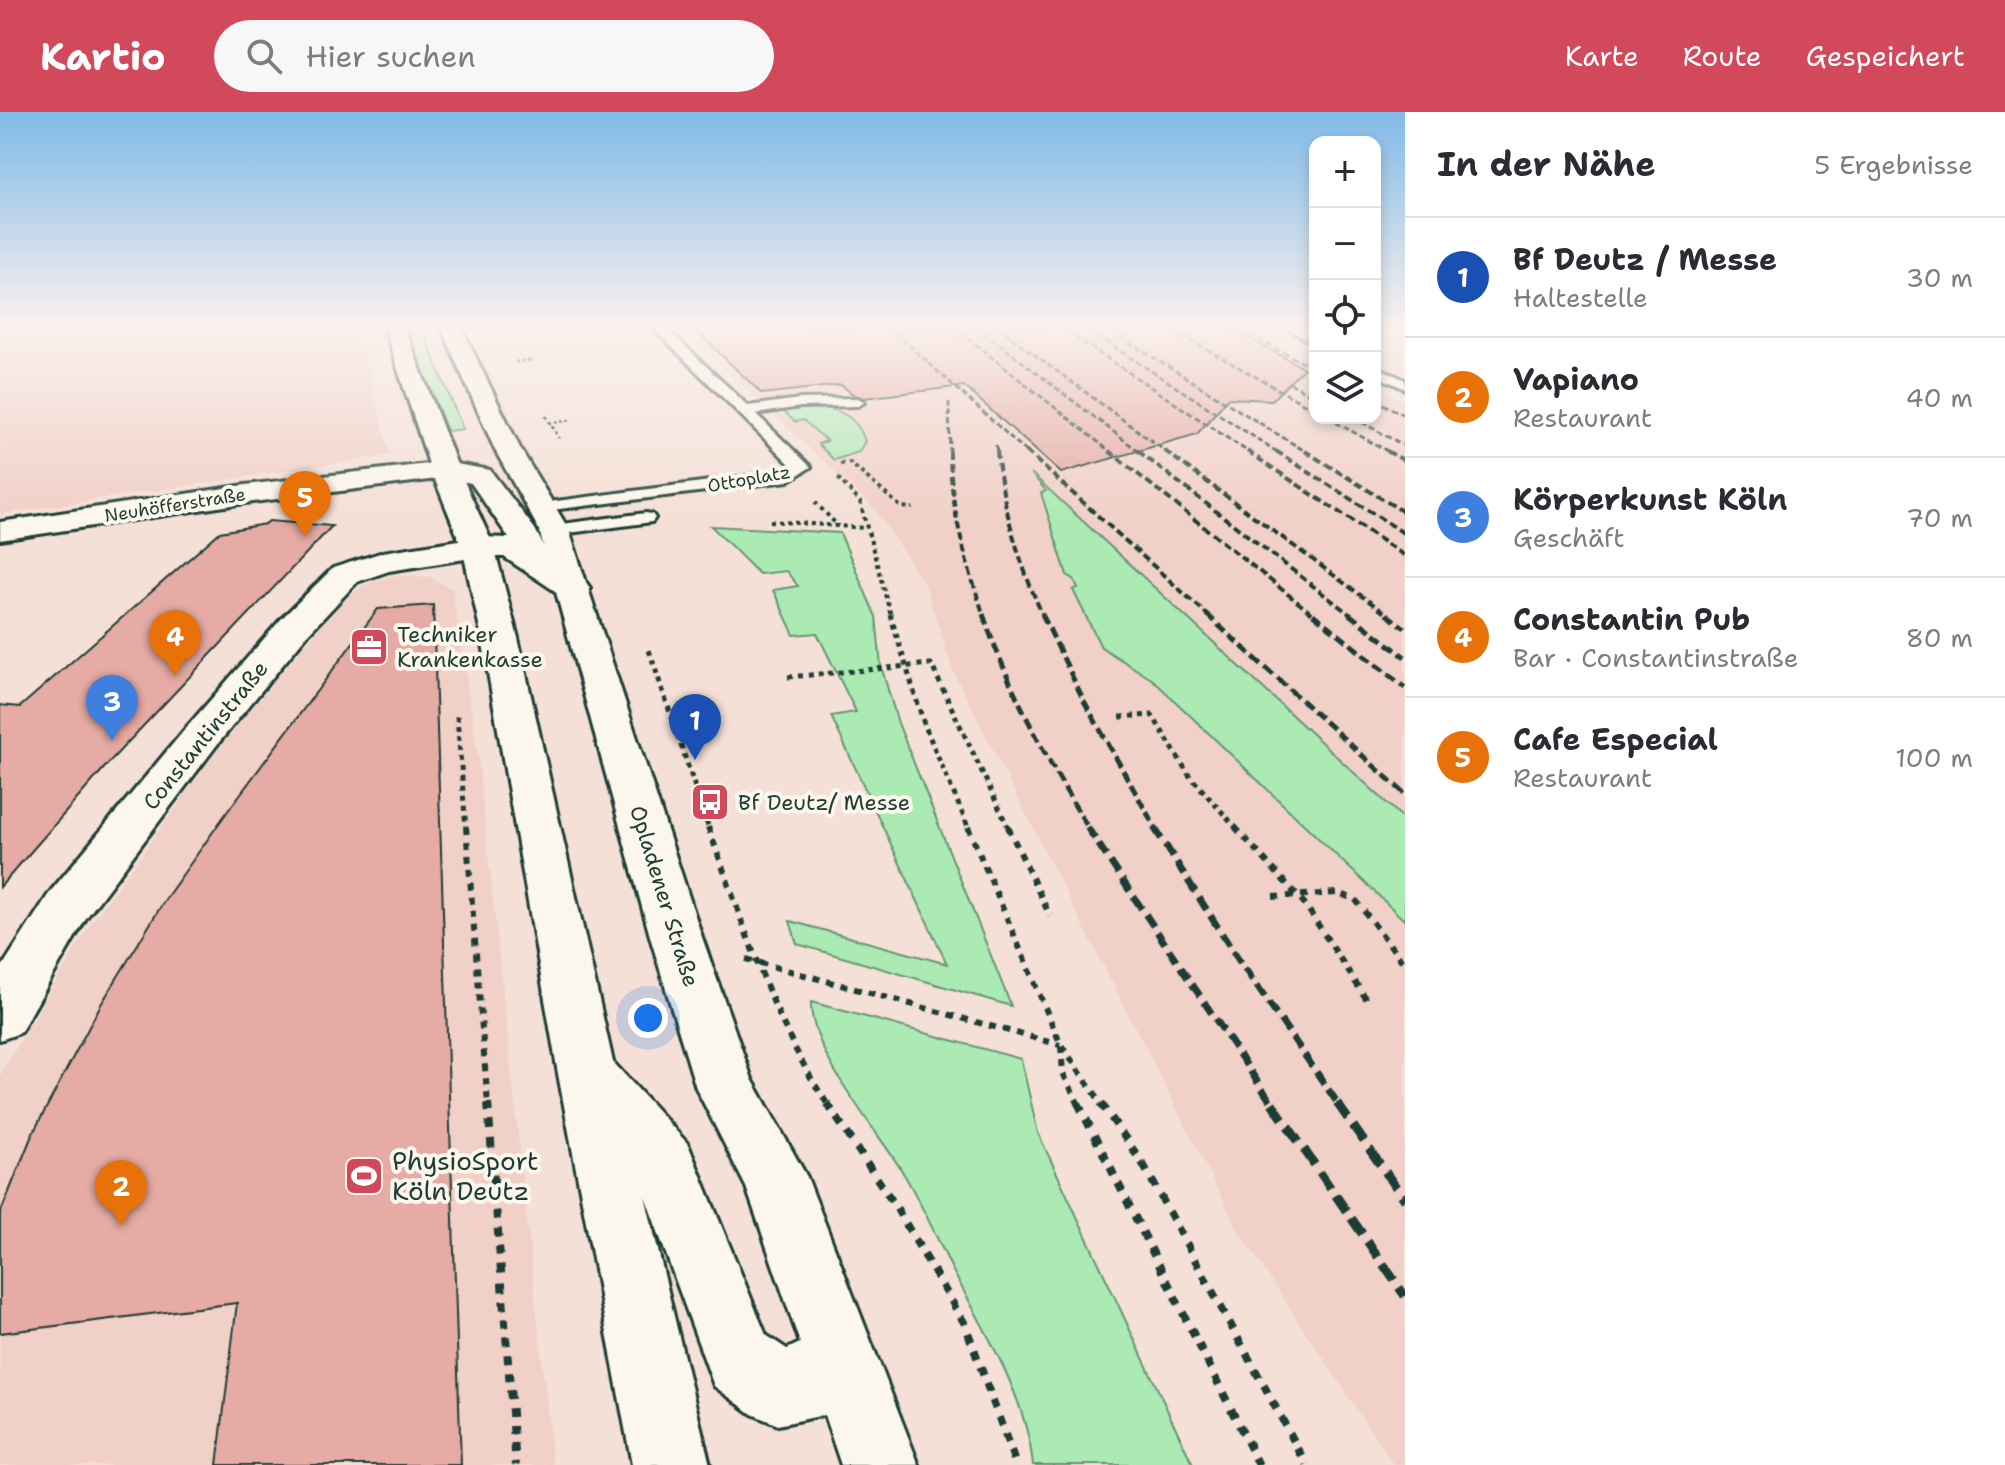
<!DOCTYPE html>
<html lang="de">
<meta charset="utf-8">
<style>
:root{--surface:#fff;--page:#f7f7f7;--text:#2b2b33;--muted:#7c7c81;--line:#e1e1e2;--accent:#d1495b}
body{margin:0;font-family:"Shantell Sans",sans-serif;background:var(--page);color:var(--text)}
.controls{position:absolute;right:24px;top:24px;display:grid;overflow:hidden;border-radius:16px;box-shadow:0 4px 12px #0003}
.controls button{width:72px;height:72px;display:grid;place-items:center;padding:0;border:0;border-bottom:2px solid var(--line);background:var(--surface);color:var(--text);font:40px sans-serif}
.you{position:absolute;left:648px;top:906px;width:28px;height:28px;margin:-20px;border:6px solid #fff;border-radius:50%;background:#1a73e8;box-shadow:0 0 0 12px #1a73e833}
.badge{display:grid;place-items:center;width:52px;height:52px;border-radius:50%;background:var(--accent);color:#fff;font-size:26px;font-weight:700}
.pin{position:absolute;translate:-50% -66px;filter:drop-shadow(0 2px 4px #0008)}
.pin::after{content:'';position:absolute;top:42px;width:28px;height:24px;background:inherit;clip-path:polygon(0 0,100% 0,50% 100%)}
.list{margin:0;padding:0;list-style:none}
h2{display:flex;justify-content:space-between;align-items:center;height:104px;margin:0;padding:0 32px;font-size:34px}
h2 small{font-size:26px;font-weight:400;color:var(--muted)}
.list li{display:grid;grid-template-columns:52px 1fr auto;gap:24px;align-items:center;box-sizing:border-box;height:120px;padding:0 32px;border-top:2px solid var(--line)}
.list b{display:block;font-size:30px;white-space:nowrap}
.list p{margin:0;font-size:26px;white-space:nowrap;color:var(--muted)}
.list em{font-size:26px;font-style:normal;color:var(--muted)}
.icon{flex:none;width:44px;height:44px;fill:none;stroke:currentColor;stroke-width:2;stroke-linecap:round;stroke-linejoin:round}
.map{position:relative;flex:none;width:1405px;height:1353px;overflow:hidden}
header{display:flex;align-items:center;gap:48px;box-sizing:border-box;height:112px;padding:0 40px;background:var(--accent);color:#fff}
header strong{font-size:38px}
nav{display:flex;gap:44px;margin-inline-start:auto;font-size:28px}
.search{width:560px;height:72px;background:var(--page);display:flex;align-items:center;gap:20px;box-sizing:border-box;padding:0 28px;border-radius:44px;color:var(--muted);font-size:30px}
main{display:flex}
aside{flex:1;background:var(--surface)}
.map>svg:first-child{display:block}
.built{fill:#f0d0c7}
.green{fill:#abebb3;stroke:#659474;stroke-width:2}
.building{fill:#e5aba4;stroke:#1f3d34;stroke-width:2}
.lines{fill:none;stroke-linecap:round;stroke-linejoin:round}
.service-casing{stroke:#1f3d34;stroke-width:6}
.minor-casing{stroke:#1f3d34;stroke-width:6}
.secondary-casing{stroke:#1f3d34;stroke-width:6}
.path-far4{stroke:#1f3d34;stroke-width:3;stroke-dasharray:3 3;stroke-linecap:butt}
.path-far3{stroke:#1f3d34;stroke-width:4;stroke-dasharray:4 4;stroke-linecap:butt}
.path-far2{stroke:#1f3d34;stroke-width:5;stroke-dasharray:5 5;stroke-linecap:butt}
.path-far1{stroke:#1f3d34;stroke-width:6;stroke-dasharray:7 7;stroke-linecap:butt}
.path{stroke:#1f3d34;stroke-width:8;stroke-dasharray:9 9;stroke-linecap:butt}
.service{fill:#fbf7ec;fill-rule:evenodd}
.minor{fill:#fbf7ec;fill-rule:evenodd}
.secondary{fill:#fbf7ec;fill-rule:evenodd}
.rail-far4{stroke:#1f3d34;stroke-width:3;stroke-dasharray:6 3;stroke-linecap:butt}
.rail-far3{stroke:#1f3d34;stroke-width:4;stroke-dasharray:8 4;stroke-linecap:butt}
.rail-far2{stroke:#1f3d34;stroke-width:5;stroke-dasharray:11 5;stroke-linecap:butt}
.rail-far1{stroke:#1f3d34;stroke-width:7;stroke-dasharray:14 7;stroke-linecap:butt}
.rail{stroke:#1f3d34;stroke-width:9;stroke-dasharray:19 9;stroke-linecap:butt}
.path-bridge{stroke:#1f3d34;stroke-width:8;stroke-dasharray:9 9;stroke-linecap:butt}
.labels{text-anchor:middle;stroke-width:8;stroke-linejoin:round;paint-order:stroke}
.far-street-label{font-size:18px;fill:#1f3d34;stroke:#fbf7ec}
.poi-label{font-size:22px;fill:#1f3d34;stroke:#fbf7ec;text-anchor:start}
.street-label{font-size:22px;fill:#1f3d34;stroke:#fbf7ec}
.near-poi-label{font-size:26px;fill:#1f3d34;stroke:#fbf7ec;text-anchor:start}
</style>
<header>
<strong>Kartio</strong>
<div class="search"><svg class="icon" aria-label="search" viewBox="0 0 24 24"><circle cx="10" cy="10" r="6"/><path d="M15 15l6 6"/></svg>Hier suchen</div>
<nav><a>Karte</a><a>Route</a><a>Gespeichert</a></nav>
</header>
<main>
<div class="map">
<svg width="1405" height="1353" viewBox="0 0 1405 1353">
<rect width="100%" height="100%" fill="#f4e0d6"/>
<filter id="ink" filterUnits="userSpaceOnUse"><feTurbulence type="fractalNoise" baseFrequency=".0125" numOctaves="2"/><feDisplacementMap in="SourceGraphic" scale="16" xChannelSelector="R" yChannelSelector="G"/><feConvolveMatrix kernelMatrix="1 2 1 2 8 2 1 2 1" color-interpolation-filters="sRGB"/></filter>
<g filter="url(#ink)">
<!-- built -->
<path class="built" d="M 0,215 L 357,215 L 390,343 L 0,402 Z
M 679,215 L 1268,215 L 1315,242 L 1315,306 L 1375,306 L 1375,274 L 1405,289 L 1405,1353 L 1394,1353 L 1239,1119 L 953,559 L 926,475 L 876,398 Z
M 1375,215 L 1405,215 L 1405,270 L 1375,256 Z
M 397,463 L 429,465 L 452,477 L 477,636 L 553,1353 L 0,1353 L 0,963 L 90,813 L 222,632 L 341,491 L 364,473 Z"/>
<!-- green -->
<path class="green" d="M 407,215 L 421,215 L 463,317 L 447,319 Z
M 814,295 C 838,296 857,304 865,329 L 859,340 L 834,348 L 818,332 L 827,329 L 803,308 L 795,310 L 783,299 Z
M 1031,361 L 1405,708 L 1405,809 L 1153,568 L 1101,535 L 1073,478 L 1078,476 L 1074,467 L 1067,463 L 1041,381 L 1046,379 Z
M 711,414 L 840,421 L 876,505 L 881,554 L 898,611 L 1011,894 L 797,832 L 790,809 L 947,852 L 831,604 L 856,600 L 817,521 L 794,523 L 773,478 L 798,474 L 786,459 L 759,462 Z
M 811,890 L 1021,947 L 1038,1021 L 1193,1353 L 1033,1353 C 1026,1283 984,1218 952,1157 C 936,1124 921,1090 902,1059 C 875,1015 810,941 811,890 Z"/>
<!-- building -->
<path class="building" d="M 692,215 L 1228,215 L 1304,256 L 1272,288 L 1228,286 L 1197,322 L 1061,361 L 964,274 L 864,286 L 854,283 L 841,273 L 762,282 Z
M 269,409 L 332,414 L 113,646 L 0,775 L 0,593 L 20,595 L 220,420 L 265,412 Z
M 433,493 L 461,1353 L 217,1353 L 237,1191 L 0,1221 L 0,1102 L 32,1023 L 100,894 L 166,786 L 227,700 L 378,497 Z"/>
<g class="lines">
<!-- service casing -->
<g class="service-casing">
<path id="service" d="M 652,215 L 665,215 L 748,294 L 800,287 L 858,286 L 865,290 L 858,294 L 800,295 L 756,302 L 811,355 L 788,369 L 535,400 L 532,396 L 541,391 L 778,360 L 792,354 Z
M 1284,215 L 1300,215 L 1315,223 L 1315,232 Z
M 1375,254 L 1405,268 L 1405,277 L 1375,263 Z
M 646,401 L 652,402 L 655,406 L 652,410 L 554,423 L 545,418 L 554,413 Z"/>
</g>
<!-- minor casing -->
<g class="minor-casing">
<path id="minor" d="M 445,350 L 490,358 L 535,417 L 550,447 L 585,469 L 590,476 L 585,483 L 573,486 L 561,483 L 504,445 L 478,445 L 389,459 L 357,470 L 308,522 L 216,634 L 86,806 L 20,921 L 0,928 L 0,858 L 50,780 L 186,616 L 282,506 L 333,456 L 383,440 L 478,425 L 509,426 L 471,371 L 445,366 L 245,391 L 0,428 L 0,410 L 245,373 Z"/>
</g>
<!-- secondary casing -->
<g class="secondary-casing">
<path id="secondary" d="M 384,215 L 404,215 L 459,358 L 494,435 L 518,526 L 613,950 L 688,1032 L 766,1223 L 787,1237 L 800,1231 L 746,1075 L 696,976 L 651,828 L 539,418 L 495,338 L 441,215 L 461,215 L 521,338 L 569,418 L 703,828 L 752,967 L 807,1065 L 919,1353 L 841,1353 L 824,1303 L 778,1313 L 752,1302 L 714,1274 L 645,1084 L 710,1353 L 632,1353 L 558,962 L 482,526 L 462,435 L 431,358 Z"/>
</g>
<!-- path-far4 -->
<path class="path-far4" d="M 515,250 L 534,248
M 546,304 L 559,326
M 549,311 L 571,308"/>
<!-- path-far3 -->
<path class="path-far3" d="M 840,352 L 850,351 L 901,395 L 913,396
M 838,366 L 860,390 L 891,504
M 815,390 L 838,414
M 770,409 L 865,416"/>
<!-- path-far2 -->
<path class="path-far2" d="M 890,502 L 924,612 L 969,717
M 649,538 L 709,717
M 788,565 L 931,552 L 1009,717
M 457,604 L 466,717
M 1120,605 L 1152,603 L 1189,663 L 1237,717"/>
<!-- path-far1 -->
<path class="path-far1" d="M 466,715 L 488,993
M 708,715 C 743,809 772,909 828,993
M 968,715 L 1061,933 L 1103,993
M 1008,715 L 1050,804
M 1235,715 L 1304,791 L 1369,891
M 1273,785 L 1337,781 L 1355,787 L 1405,853
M 746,847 L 1060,933
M 1061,934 L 1063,961 L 1079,993"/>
<!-- path -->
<path class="path" d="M 488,991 L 516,1353
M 827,991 L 894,1092 L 965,1212 L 1016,1353
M 1078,991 L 1259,1353
M 1101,991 L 1143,1052"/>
<!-- service -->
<use href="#service" class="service"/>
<!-- minor -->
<use href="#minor" class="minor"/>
<!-- secondary -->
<use href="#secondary" class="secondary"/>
<!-- rail-far4 -->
<path class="rail-far4" d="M 889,215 L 1028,341
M 954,215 L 1112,341
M 977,215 L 1141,341
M 997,215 L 1168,341
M 1060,215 L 1250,341
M 1083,215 L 1279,341
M 1167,215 L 1315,298
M 1235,215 L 1315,257
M 1106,216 L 1308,341
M 1290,271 L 1315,285
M 1375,288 L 1405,303
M 949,290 L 950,341
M 1328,306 L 1391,341
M 1354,306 L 1405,334
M 996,333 L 997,341"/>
<!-- rail-far3 -->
<path class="rail-far3" d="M 950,339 C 950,396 966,451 984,504
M 997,339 C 1003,397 1019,451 1043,504
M 1026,339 L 1209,504
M 1109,339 L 1315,504
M 1138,339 L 1352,504
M 1165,339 L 1389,504
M 1247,339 L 1405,444
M 1276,339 L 1405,422
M 1305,339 L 1405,401
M 1387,339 L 1405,349"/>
<!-- rail-far2 -->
<path class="rail-far2" d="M 983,502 C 1009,577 1047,649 1089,717
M 1042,502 L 1084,589 L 1156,717
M 1206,502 L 1405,682
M 1313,502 L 1405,576
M 1349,502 L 1405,545
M 1386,502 L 1405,516"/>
<!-- rail-far1 -->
<path class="rail-far1" d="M 1087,715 L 1273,993
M 1154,715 L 1236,844 L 1339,993"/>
<!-- rail -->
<path class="rail" d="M 1272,991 L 1405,1184
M 1337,991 L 1405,1088"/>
<!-- path-bridge -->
<path class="path-bridge" d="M 1143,1052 L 1307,1353"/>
</g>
</g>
<!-- sky -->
<linearGradient id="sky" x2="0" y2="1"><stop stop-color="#81bae8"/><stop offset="0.53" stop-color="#faf1ed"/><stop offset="1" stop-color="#faf1ed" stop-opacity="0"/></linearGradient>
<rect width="1405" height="405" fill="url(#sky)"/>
<!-- icons -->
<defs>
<g id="office-square" transform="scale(2)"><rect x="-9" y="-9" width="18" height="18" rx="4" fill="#d1495b" stroke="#fbf7ec"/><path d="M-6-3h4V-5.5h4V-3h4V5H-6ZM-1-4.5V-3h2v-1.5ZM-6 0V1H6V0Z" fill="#fff"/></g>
<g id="bus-square" transform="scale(2)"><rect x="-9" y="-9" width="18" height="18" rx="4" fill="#d1495b" stroke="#fbf7ec"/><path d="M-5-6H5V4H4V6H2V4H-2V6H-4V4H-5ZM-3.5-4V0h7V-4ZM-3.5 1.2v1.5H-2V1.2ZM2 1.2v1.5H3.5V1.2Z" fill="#fff"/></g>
<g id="stadium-square" transform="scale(2)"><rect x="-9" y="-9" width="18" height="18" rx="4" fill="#d1495b" stroke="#fbf7ec"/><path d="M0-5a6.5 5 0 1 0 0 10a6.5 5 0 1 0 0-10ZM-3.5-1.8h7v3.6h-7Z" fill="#fff"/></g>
</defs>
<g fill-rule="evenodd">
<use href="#office-square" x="369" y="535"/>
<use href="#bus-square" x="710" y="690"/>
<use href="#stadium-square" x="364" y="1064"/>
</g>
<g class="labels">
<!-- far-street labels -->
<g class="far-street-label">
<text transform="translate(749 367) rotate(-10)" y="6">Ottoplatz</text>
<text transform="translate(175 393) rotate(-9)" y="6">Neuhöfferstraße</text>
</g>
<!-- poi labels -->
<g class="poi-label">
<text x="397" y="530">Techniker<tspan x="397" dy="25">Krankenkasse</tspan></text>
<text x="738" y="698">Bf Deutz/ Messe</text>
</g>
<!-- street labels -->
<g class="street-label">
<text transform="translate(205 623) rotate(-51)" y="8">Constantinstraße</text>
<text transform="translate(665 784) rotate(73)" y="8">Opladener Straße</text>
</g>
<!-- near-poi labels -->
<g class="near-poi-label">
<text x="392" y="1058">PhysioSport<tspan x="392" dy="30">Köln Deutz</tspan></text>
</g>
</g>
</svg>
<div class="controls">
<button>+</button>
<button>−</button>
<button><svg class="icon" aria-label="locate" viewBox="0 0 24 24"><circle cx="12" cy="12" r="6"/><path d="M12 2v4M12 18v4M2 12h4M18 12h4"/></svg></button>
<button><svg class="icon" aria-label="layers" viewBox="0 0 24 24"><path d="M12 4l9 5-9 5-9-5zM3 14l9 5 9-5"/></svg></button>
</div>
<div class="you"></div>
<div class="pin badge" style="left:695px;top:648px;background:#1a4fb4">1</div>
<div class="pin badge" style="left:121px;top:1114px;background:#e8710a">2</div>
<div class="pin badge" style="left:112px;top:629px;background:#3f7fe0">3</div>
<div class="pin badge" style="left:175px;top:564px;background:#e8710a">4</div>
<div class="pin badge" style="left:305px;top:425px;background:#e8710a">5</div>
</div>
<aside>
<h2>In der Nähe<small>5 Ergebnisse</small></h2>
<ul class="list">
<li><span class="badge" style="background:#1a4fb4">1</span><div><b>Bf Deutz / Messe</b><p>Haltestelle</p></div><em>30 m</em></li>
<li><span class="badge" style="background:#e8710a">2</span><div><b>Vapiano</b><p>Restaurant</p></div><em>40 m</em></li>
<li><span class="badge" style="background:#3f7fe0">3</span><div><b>Körperkunst Köln</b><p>Geschäft</p></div><em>70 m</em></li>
<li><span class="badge" style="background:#e8710a">4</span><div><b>Constantin Pub</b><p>Bar · Constantinstraße</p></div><em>80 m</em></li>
<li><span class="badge" style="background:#e8710a">5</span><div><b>Cafe Especial</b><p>Restaurant</p></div><em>100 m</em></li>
</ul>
</aside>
</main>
